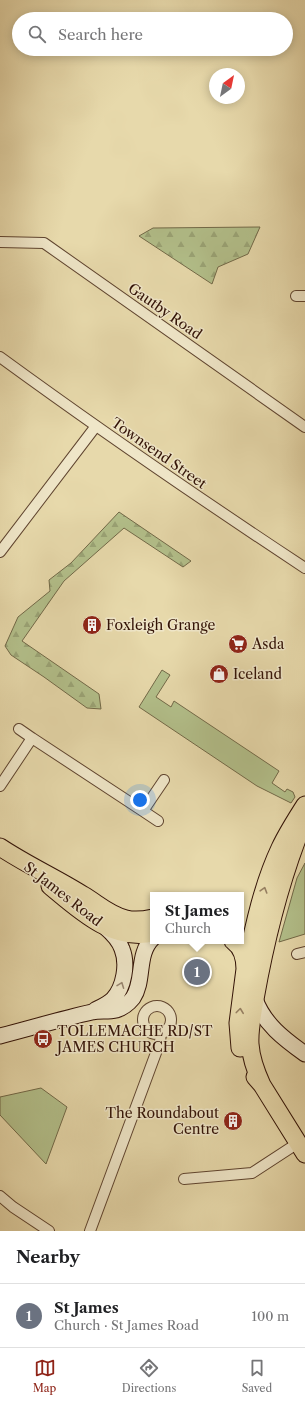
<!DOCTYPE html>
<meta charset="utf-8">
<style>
:root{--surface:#fff;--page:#f6f6f6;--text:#202124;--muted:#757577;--line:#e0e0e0;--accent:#8f2418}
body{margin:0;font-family:"Libre Caslon Text",serif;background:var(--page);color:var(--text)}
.compass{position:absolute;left:209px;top:68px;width:36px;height:36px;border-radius:50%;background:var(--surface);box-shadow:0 2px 10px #0003;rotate:33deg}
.you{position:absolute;left:140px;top:800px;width:14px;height:14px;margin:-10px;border:3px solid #fff;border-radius:50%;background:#1a73e8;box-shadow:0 0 0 6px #1a73e833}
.badge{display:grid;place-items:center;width:26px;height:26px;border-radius:50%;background:var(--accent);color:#fff;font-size:13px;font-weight:700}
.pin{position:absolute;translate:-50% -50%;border:2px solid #fff;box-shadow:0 1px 4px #0006}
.popup{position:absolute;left:150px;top:892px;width:94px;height:52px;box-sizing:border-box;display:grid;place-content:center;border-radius:0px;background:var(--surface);filter:drop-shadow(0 1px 3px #0005);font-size:13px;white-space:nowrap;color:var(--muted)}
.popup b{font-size:15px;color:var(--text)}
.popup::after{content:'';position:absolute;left:50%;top:100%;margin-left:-8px;border:8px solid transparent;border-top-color:var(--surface)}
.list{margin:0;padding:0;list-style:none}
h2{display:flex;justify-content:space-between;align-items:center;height:52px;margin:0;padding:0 16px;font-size:17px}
h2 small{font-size:13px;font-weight:400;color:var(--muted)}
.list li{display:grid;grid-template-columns:26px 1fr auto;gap:12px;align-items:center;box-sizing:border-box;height:64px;padding:0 16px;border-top:1px solid var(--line)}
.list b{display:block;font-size:15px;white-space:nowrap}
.list p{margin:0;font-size:13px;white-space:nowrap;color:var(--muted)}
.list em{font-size:13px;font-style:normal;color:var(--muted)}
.icon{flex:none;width:22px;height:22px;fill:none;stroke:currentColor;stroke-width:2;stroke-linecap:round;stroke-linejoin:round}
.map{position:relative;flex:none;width:305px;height:1231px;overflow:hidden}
.search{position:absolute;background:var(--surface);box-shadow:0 2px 10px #0003;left:12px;right:12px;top:12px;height:44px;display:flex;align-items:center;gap:10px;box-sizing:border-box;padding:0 14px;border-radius:22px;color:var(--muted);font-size:15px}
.sheet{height:116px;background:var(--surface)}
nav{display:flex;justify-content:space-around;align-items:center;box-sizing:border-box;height:56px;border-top:1px solid var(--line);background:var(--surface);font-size:11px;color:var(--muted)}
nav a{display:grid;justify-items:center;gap:2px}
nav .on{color:var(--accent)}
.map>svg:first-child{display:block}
.green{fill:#b3c08b;stroke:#726948}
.forest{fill:url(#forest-firs);stroke:#726948}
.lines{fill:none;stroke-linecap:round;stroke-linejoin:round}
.street-casing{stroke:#5f442f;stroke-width:12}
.secondary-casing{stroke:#321206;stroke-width:17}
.primary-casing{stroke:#321206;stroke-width:19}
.street{stroke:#efe6c8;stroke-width:10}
.secondary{stroke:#efe6c8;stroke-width:15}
.primary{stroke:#e7d9ab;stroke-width:17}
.oneway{stroke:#967f61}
.oneway2{stroke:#9a8771}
.labels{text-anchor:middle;stroke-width:3;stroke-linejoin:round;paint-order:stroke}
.street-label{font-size:14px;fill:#321206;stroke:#efe6c8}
.poi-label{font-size:14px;fill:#321206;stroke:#efe6c8;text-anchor:start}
</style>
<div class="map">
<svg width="305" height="1231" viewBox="0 0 305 1231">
<defs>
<pattern id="forest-firs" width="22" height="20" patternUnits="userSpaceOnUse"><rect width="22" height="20" fill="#b3c08b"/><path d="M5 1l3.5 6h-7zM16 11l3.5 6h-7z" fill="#9aa476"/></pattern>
</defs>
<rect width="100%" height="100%" fill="#e7d9ab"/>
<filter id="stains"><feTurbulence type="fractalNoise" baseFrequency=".005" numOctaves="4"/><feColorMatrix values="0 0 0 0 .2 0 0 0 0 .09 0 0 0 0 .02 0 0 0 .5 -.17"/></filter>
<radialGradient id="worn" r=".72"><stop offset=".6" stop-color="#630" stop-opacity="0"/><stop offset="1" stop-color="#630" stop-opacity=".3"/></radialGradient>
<!-- green -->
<path class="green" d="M 162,670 L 170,675 L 156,697 L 171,707 L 174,701 L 279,771 L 272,783 L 285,792 L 287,789 L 293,792 L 295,797 L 291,803 L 257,786 L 139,707 Z
M 305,863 L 305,934 L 279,942 L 297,878 Z
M 41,1088 L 67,1107 L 46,1164 L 0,1115 L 0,1097 Z"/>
<!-- forest -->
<path class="forest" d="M 260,227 L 248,254 L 218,267 L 212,284 L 139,236 L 153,228 Z
M 119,512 L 191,561 L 183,567 L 124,528 L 64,581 L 22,641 L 99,694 L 101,709 L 87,708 L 44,677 L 11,655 L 5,646 L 18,617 L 50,591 L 49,580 L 71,563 Z"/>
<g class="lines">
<!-- street casing -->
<g class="street-casing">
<path id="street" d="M 0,242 L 44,243 L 305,427
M 296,296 L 305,296
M 0,357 C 100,430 202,500 305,568
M 0,552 L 96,426
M 19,729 L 32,738
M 0,786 L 32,738 L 143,811 L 164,780
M 143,811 L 158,821
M 297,954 L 305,952
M143 1020a14 14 0 1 1 28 0a14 14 0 1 1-28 0Z
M 184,1179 L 252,1173 L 298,1143
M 0,1196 L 13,1207 L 49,1231
M 90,1231 L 160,1042 L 161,1033"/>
</g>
<!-- secondary casing -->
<g class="secondary-casing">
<path id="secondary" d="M 255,999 C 264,1024 284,1039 305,1054
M 95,1010 C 101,1007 108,1004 113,999 C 124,987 128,964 122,949 C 119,940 112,933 105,927
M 0,1036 C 31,1028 61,1019 92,1012 C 99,1010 108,1012 116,1010 C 123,1008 129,1003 133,998 C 145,980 136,954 153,938"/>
</g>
<!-- primary casing -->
<g class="primary-casing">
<path id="primary" d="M 0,847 C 27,865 56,878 83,895 C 97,903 109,915 126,919 C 134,921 144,920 153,918
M 50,886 C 79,910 112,942 153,933
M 233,941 C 243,948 245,958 245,969 L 238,1023 L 240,1048
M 246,965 C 254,925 263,884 280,848 C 287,833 296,819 305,805
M 255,1077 L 262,1085 L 305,1154
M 262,1085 C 256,1072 251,1059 250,1044 C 249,1029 253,1014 255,999 C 266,937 281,877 305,819"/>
</g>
<!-- street -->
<use href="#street" class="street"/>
<!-- secondary -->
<use href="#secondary" class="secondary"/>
<!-- primary -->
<use href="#primary" class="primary"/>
</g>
<!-- one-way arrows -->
<defs><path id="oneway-chevron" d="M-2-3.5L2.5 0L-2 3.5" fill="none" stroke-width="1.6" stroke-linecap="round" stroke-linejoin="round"/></defs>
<g class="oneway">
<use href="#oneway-chevron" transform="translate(264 890) rotate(-73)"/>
<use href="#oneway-chevron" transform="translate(240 1011) rotate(-83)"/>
</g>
<use class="oneway2" href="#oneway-chevron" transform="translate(121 985) rotate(-69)"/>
<!-- icons -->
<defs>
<g id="building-disc" transform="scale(1)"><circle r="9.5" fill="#8f2418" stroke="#efe6c8"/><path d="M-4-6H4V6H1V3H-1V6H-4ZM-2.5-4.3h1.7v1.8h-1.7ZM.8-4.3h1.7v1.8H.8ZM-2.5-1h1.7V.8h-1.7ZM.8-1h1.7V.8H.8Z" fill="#fff"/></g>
<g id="supermarket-disc" transform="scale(1)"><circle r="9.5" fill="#8f2418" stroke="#efe6c8"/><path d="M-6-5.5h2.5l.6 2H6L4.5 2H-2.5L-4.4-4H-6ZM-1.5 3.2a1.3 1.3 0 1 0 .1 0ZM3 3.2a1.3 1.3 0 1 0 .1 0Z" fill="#fff"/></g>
<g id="shop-disc" transform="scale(1)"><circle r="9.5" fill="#8f2418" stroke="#efe6c8"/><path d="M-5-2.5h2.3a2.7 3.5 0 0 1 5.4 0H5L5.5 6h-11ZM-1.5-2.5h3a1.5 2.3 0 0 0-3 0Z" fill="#fff"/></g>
<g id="bus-disc" transform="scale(1)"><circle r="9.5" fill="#8f2418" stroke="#efe6c8"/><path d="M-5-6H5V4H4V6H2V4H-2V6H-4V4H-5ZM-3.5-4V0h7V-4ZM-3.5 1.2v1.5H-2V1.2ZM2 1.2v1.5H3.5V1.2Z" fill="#fff"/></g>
</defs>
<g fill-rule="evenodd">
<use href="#building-disc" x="92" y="625"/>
<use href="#supermarket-disc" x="238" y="644"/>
<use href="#shop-disc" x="219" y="674"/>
<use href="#bus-disc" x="43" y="1039"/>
<use href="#building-disc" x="233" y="1121"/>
</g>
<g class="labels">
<!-- street labels -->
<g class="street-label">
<text transform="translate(165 311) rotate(35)" y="5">Gautby Road</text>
<text transform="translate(159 453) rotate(35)" y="5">Townsend Street</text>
<text transform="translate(63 894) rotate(38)" y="5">St James Road</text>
</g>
<!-- poi labels -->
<g class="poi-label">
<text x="106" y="630">Foxleigh Grange</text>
<text x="252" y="649">Asda</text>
<text x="233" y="679">Iceland</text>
<text x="57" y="1036">TOLLEMACHE RD/ST<tspan x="57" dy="16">JAMES CHURCH</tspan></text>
<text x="219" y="1118" text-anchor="end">The Roundabout<tspan x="219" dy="16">Centre</tspan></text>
</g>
</g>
<rect width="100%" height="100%" filter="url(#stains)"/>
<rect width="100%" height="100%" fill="url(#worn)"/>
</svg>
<svg class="compass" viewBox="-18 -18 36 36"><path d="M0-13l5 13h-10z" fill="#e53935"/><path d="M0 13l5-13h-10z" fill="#757577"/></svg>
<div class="you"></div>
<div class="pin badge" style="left:197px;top:972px;background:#6b7280">1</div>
<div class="popup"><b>St James</b>Church</div>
<div class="search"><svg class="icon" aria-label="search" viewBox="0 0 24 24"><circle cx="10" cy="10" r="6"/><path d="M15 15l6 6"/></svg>Search here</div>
</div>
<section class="sheet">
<h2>Nearby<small></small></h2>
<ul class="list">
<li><span class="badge" style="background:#6b7280">1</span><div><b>St James</b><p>Church · St James Road</p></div><em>100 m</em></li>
</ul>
</section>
<nav>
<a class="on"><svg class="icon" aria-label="map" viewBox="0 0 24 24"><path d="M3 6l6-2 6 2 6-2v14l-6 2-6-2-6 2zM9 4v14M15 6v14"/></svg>Map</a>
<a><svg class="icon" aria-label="directions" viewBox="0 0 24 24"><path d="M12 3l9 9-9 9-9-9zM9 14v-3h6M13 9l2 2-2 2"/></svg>Directions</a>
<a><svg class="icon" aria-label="saved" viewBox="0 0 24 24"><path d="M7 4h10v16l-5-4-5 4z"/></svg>Saved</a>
</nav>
